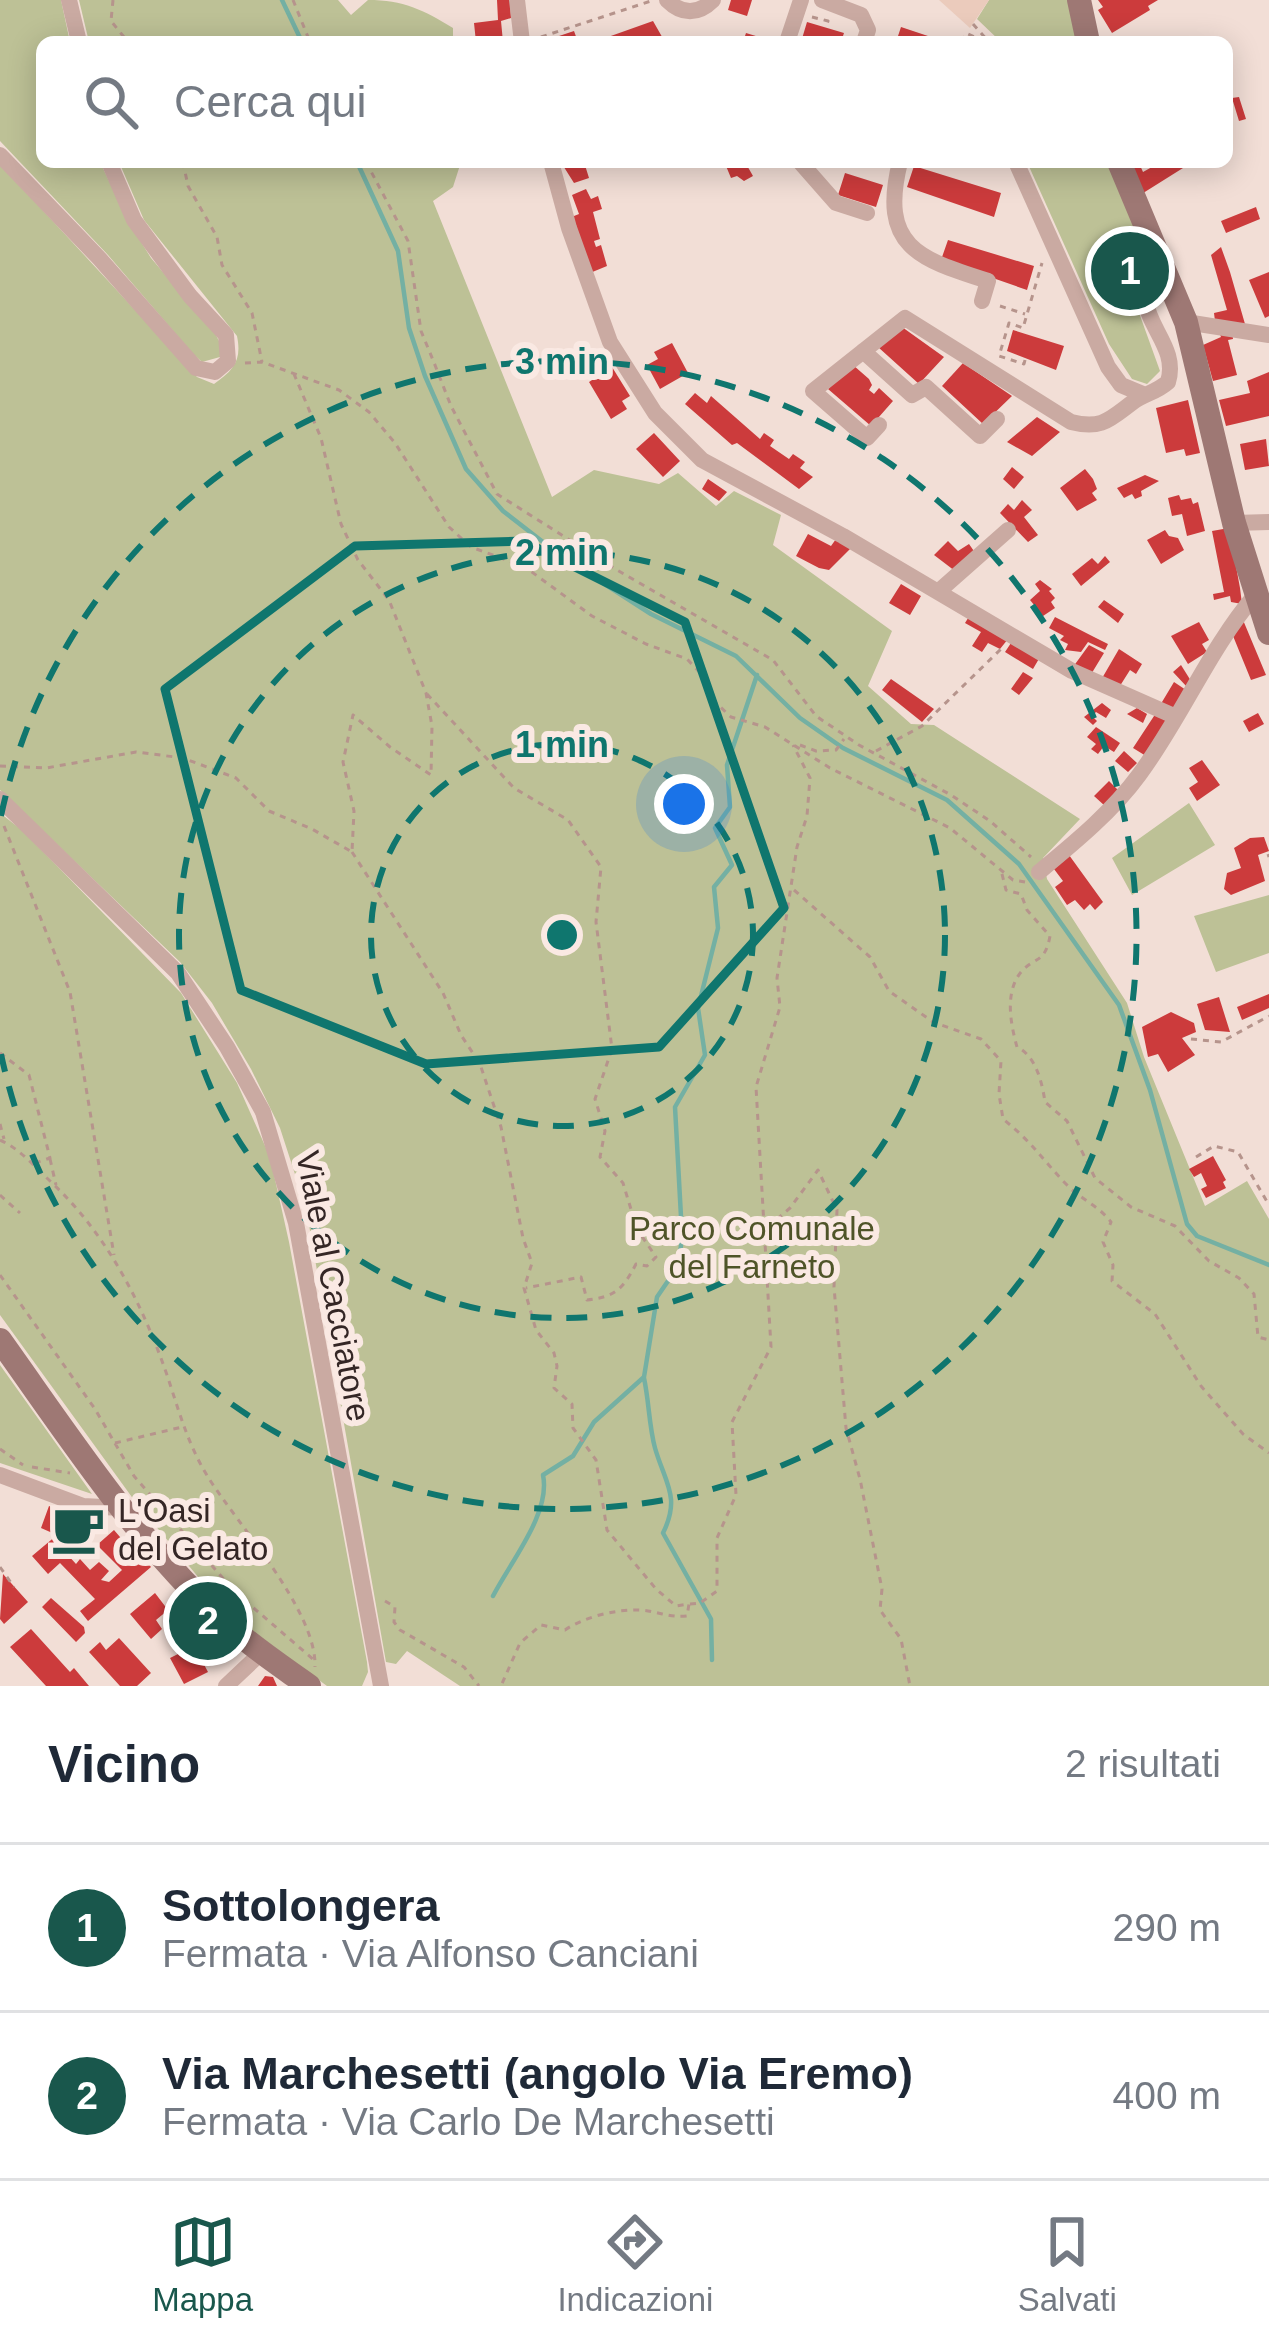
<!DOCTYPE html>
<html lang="it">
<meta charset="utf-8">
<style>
:root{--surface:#fff;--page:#f6f6f7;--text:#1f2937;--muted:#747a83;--line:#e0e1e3;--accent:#19574c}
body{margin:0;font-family:Helvetica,sans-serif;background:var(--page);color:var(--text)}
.you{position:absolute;left:684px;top:804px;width:42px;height:42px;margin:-30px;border:9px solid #fff;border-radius:50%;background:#1a73e8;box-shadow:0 0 0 18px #1a73e833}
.badge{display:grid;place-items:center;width:78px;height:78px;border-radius:50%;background:var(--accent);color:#fff;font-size:39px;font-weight:700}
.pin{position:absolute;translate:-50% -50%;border:6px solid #fff;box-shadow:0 3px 12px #0006}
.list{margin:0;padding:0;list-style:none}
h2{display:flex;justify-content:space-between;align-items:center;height:156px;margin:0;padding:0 48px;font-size:51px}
h2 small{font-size:39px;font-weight:400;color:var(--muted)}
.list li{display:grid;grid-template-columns:78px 1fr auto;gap:36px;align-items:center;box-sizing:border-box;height:168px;padding:0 48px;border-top:3px solid var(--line)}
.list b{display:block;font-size:45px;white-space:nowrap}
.list p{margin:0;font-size:39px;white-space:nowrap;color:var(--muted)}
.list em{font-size:39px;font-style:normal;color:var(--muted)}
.icon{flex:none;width:66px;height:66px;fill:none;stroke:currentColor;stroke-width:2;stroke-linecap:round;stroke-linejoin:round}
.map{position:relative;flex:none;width:1269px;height:1686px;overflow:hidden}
.search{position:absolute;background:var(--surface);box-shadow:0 6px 30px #0003;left:36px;right:36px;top:36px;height:132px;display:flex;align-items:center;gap:30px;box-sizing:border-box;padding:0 42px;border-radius:18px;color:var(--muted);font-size:45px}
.sheet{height:492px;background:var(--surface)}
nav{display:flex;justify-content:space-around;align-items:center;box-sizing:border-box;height:168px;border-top:3px solid var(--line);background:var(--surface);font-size:33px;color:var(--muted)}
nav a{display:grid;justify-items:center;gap:6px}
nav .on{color:var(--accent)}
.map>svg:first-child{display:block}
.green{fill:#bdc196}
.plaza{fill:#ebcbbc}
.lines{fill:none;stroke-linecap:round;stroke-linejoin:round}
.stream{stroke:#74b0a3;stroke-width:4.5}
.building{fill:#cc3b3c}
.path{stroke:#b6948c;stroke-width:3;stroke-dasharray:6 6;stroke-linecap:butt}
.street{stroke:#caaaa2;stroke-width:16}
.secondary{stroke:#9e7874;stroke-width:24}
.marked{fill:none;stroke:#0f766e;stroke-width:9;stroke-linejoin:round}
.ring{fill:none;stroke:#0f766e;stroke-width:6;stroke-dasharray:21 15}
.labels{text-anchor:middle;stroke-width:12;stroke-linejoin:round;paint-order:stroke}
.park-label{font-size:33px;fill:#4f5428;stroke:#fae9e3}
.street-label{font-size:33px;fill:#342625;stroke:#fae9e3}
.poi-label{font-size:33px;fill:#342625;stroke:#fae9e3;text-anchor:start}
.centre{fill:#0f766e;stroke:#fae9e3;stroke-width:6}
.ring-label{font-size:36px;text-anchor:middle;font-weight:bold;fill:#0f766e;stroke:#fae9e3;stroke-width:12;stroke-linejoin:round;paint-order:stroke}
</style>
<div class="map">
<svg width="1269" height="1686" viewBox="0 0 1269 1686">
<rect width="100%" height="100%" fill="#f2ded6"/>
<!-- green -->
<path class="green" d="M 0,0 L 61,0 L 70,42 L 42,42 L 42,162 L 100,162 L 128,221 L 151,258 L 216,335 L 223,349 L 220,357 L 202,362 L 193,354 L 108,255 L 0,141 Z
M 79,0 L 338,0 L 351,15 L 368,0 C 403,0 424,10 453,28 L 453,42 L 89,42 Z
M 989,0 L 1070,0 L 1080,42 L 1001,42 L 977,19 Z
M 119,162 L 461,162 L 453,187 L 433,201 L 552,497 L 594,470 L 659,484 L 678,473 L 716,506 L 734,491 L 781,515 L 773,545 L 892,631 L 868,686 L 911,724 L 934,725 L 1080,819 L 1043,858 L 1047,879 L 1127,1003 L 1144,1057 L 1205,1206 L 1247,1181 L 1269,1219 L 1269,1686 L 460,1686 L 407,1651 L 396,1664 L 386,1662 L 306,1208 L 280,1128 L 251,1069 L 212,1003 L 180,962 L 0,790 L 0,164 L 197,377 L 214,384 C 234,370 242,360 237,336 L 144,220 Z
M 1027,162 L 1112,162 L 1142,237 L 1125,274 L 1160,371 L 1147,384 L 1132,379 L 1109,344 Z
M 1189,803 L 1215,845 L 1132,895 L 1112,858 Z
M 0,813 L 23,831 L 181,993 L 237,1083 L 270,1157 L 289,1242 L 367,1662 L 368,1672 L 362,1686 L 327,1686 L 247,1627 L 209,1590 L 134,1500 L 0,1315 Z
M 1269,895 L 1269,953 L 1216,972 L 1194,916 Z
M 0,1365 L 92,1494 L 0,1463 Z"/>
<!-- plaza -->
<path class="plaza" d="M 939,0 L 989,0 L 970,28 Z"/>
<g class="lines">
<!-- stream -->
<path class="stream" d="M 282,0 L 302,42
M 357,162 L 398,251 L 409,328 L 425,376 L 466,469 L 503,511 L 561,556 L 651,614 L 736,656 L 800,718 L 843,748 L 947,800 L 1019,864 L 1119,1005 L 1150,1090 L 1187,1224 L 1197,1236 L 1269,1265
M 644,1378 C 649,1401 649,1426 655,1448 C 665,1483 681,1497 663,1533 L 711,1619 L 712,1660
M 493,1596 C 511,1561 551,1513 543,1475 L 573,1456 L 594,1422 L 644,1377 L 657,1297 L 679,1265 L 682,1235 L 675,1107 L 705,1055 L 698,1008 L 718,928 L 714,887 L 732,865 L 715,828 L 730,807 L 727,765 L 757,675"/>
</g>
<!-- building -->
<path class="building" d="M 497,0 L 510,0 L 511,18 L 501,21 L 503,42 L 476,42 L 474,23 L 498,20 Z
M 731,0 L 752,0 L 747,16 L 728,10 Z
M 1098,0 L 1158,0 L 1148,6 L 1150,10 L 1112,33 L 1098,10 L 1103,7 Z
M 653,21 L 665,42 L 610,42 L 608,37 Z
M 807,22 L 844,33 L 841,42 L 801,42 Z
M 901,27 L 943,41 L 943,42 L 896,42 Z
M 574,31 L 578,42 L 554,42 L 553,38 Z
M 746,33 L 772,41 L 772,42 L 743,42 Z
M 1239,97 L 1246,119 L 1239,121 L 1232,98 Z
M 584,162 L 589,178 L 574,183 L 562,164 Z
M 736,162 L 745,162 L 753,176 L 744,181 L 737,176 L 731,178 L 726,166 Z
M 1161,162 L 1180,162 L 1183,168 L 1140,195 L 1128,170 L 1139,163 L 1143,172 Z
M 914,166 L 1001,193 L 994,217 L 907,187 Z
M 845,173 L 883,185 L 876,207 L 838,195 Z
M 586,189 L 591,199 L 598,196 L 602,209 L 593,212 L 600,239 L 594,241 L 596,247 L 601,245 L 607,266 L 590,273 L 569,218 L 579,214 L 572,195 Z
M 1256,207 L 1260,219 L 1226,233 L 1221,221 Z
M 948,240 L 1034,266 L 1027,290 L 941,260 Z
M 1221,247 L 1230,272 L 1245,324 L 1215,321 L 1214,313 L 1227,310 L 1211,255 Z
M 1269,272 L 1269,316 L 1265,318 L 1249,280 Z
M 902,327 L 944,357 L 919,384 L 878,347 Z
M 1218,329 L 1232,331 L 1233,339 L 1228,340 L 1237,375 L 1213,381 L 1203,345 L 1221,337 Z
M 1013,330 L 1064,346 L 1056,370 L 1007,351 Z
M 672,343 L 688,373 L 660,389 L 647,365 L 658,359 L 654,352 Z
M 963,363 L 1012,396 L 983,424 L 942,386 Z
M 853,365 L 869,379 L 872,385 L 869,390 L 874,394 L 879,388 L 893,401 L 871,426 L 828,389 Z
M 612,367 L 630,396 L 622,401 L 627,409 L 611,419 L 589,382 Z
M 1269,372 L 1269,416 L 1226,426 L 1219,400 L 1250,393 L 1247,381 Z
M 695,393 L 707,403 L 711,396 L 760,439 L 764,433 L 774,440 L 770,446 L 789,459 L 793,454 L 805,462 L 800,468 L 813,477 L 799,489 L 737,443 L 732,445 L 685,404 Z
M 1188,400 L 1200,453 L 1186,456 L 1184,449 L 1166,453 L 1156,408 Z
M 1037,417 L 1060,432 L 1032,456 L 1007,442 Z
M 654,433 L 680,461 L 663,477 L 636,449 Z
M 1266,439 L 1269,466 L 1245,470 L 1240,444 Z
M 1012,467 L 1024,477 L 1014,489 L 1003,479 Z
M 1085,469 L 1093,479 L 1097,489 L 1092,493 L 1097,500 L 1077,511 L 1060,488 Z
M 1145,475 L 1159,481 L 1141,491 L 1142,496 L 1135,499 L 1132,494 L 1124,498 L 1117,488 Z
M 708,479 L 727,492 L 719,501 L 702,489 Z
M 1179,495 L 1181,500 L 1191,498 L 1193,504 L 1198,502 L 1205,531 L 1187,536 L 1182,514 L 1172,516 L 1168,498 Z
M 1022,500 L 1032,510 L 1024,517 L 1038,535 L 1028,542 L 1000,513 L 1008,504 L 1014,510 Z
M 1229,528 L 1240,588 L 1242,604 L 1231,602 L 1230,596 L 1214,600 L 1213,594 L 1224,592 L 1212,531 Z
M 1165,530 L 1169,536 L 1178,538 L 1184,550 L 1161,564 L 1147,540 Z
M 808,534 L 831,546 L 836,539 L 851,548 L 829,570 L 819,568 L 796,556 Z
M 948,541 L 958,551 L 969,544 L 976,554 L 955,571 L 934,555 Z
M 1105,556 L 1110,562 L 1081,586 L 1072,574 L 1092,558 L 1098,564 Z
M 1040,580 L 1052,589 L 1049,591 L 1055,598 L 1051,602 L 1055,608 L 1043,616 L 1030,600 L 1040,591 L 1035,584 Z
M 901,584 L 921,596 L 910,615 L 889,603 Z
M 1104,600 L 1124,614 L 1118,623 L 1098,607 Z
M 970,615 L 1008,639 L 1000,649 L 988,643 L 982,652 L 972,646 L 981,632 L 965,623 Z
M 1055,617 L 1094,637 L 1108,644 L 1105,650 L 1088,642 L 1081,652 L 1065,650 L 1068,644 L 1060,640 L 1064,636 L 1049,628 Z
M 1243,620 L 1266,675 L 1251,680 L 1231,631 Z
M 1199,622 L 1209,640 L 1202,644 L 1207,652 L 1188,664 L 1171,636 Z
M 1013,640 L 1040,657 L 1033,669 L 1005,652 Z
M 1089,645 L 1104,653 L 1090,676 L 1073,667 Z
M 1119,649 L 1142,664 L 1136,674 L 1130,670 L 1118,689 L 1101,680 Z
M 1181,665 L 1191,681 L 1187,687 L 1173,672 Z
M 1023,672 L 1033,678 L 1019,695 L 1011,689 Z
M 891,679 L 934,709 L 922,722 L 882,690 Z
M 1174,682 L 1186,690 L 1172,713 L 1159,707 Z
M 1102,703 L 1111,710 L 1106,718 L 1096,712 L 1092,716 L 1097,721 L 1093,725 L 1084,717 Z
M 1137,708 L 1147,714 L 1143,723 L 1127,714 Z
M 1156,713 L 1167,719 L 1146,756 L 1133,748 Z
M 1258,713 L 1264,724 L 1249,732 L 1243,721 Z
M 1096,727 L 1120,743 L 1114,752 L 1104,746 L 1098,754 L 1091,749 L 1096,744 L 1087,737 Z
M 1124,751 L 1137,763 L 1128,772 L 1115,761 Z
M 1202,760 L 1220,785 L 1197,801 L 1189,788 L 1198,782 L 1189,768 Z
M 1109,781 L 1119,791 L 1105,806 L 1094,796 Z
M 1264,837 L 1269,851 L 1258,855 L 1265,881 L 1231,895 L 1224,889 L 1227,873 L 1241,868 L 1234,848 L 1250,838 Z
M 1069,855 L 1103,902 L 1095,910 L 1090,904 L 1084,910 L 1075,900 L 1067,905 L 1055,887 L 1063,881 L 1054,869 Z
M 1269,994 L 1269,1008 L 1242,1020 L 1237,1007 Z
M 1219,997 L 1230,1032 L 1205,1030 L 1197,1004 Z
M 1171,1012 L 1194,1023 L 1196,1032 L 1182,1038 L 1195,1055 L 1168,1072 L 1158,1054 L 1148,1057 L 1142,1027 Z
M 1213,1156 L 1226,1180 L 1223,1182 L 1226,1188 L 1206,1198 L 1201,1189 L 1207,1186 L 1201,1173 L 1194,1177 L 1189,1169 Z
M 49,1506 L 92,1522 L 84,1544 L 73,1540 L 66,1545 L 71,1551 L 67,1554 L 76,1564 L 80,1559 L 90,1570 L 99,1562 L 109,1571 L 101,1580 L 109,1582 L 122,1570 L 97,1545 L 114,1530 L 138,1558 L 141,1555 L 151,1567 L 88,1621 L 80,1611 L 95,1599 L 60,1563 L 48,1574 L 32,1556 L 57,1535 L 41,1528 Z
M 3,1574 L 28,1602 L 4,1624 L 0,1619 Z
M 155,1593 L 168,1610 L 156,1620 L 162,1629 L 151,1639 L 130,1614 Z
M 51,1598 L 84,1627 L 85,1633 L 76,1642 L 42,1607 Z
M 31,1629 L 70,1672 L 74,1668 L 89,1686 L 46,1686 L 10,1647 Z
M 119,1638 L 151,1673 L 137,1686 L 120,1686 L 89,1652 L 100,1642 L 106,1650 Z
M 190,1638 L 208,1672 L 184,1684 L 170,1658 L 180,1653 L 176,1645 Z
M 265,1676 L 273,1677 L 277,1686 L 258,1686 Z"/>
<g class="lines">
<!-- path -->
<path class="path" d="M 113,0 L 111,21 L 128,42
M 293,0 L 310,42
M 812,17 L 828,21 L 826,27
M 973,24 L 989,42
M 541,37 L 651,1
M 963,42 L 966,33 L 986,42
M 183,162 L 188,186 L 217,237 L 222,265 L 252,313 L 262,362
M 366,162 L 408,241 L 421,331 L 433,360 L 451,406 L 497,494 L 617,570 L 773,660 L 816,716 L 859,745 L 951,795 L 990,821 L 1031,857
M 1000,306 L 1025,314
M 1025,360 L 1024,364 L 999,356 L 1009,323 L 1023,328 L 1042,263
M 245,363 L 262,362 L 339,390 L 369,412 L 395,443 L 449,527 L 471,547 L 525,567 L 592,616 L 646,644 L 687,659 L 706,679 L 714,701 L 731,717 L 765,727 L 830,768 L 950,828 L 1013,880 L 1025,882
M 427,694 L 514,788 L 568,820 L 601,867 L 596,922 L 612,1049 L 595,1099 L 605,1131 L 600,1157 L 623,1183 L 637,1229 L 656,1257 L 647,1266 L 636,1264 C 623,1289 615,1297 587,1300 L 581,1277 L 526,1288
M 800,745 L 816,751 L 836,750 L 844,739
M 876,751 L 922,726 L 1002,648
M 0,766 L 46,768 L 136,752 L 183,758 L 236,778 L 269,811 L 312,829 L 352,852 L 354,811 L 343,762 L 353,715 L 390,747 L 431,775 L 432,726 L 426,693 L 389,600 L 358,560 L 341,524 L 321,438 L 294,374
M 4,826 L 70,992 L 114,1255
M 352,852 L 443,993 L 461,1035 L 480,1064 L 501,1127 L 523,1238 L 532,1263 L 524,1288 L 536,1330 L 554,1353 L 557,1366 L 554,1388 L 572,1404 L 573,1428 L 596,1460 L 607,1530 L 656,1589 L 676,1606 L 689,1604 L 687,1616 C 669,1618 657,1611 640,1610 C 616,1609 584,1617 565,1630 L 541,1625 L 520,1643 L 501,1686
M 1268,854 L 1269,857
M 1002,874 L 1006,890 L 1021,894 L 1027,910 L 1050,936 C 1045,964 1035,956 1021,972 C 1004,993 1011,1025 1017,1047 C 1036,1056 1042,1082 1045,1102 L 1067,1121 L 1095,1178 L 1131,1207 L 1175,1226 L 1209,1261 L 1239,1278 L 1254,1294 L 1258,1337 L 1269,1340
M 794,890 L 870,957 L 889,991 L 933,1022 L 981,1039 L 1001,1061 L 999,1094 L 1003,1119 C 1032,1142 1042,1159 1066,1184 C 1080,1199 1098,1205 1111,1222 L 1103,1242 L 1113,1265 L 1112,1281 L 1155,1314 L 1201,1386 L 1243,1434 L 1269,1453
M 1191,1039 L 1221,1042 L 1269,1016
M 0,1053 L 29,1075 L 50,1158 L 32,1164
M 0,1124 L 4,1139
M 0,1140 C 20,1149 34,1166 50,1181 C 107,1234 142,1303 167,1375 C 179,1411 188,1445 208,1477 C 238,1525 317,1611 315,1667
M 1196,1157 L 1214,1146 L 1238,1152 L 1269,1205
M 50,1159 L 56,1185
M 0,1195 L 20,1213
M 768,1227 L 790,1208 L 818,1170 L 837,1210 L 834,1287 L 846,1428 L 860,1479 L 882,1589 L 880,1610 L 901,1639 L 910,1686
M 0,1275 L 95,1409 L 134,1476 L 234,1591 L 314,1660
M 115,1443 L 182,1427
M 0,1449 L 23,1465
M 32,1467 L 70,1473
M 0,1567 L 14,1587
M 385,1601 L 395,1607 L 394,1622 L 400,1630 L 464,1667 L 479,1686
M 690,1604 L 700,1603 L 717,1591 L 717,1538 L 736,1495 L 732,1422 L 771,1347 L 756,1087 L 780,1007 L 777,978 L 797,847 L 807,816 L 810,778 L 793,745"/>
<!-- street -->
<path class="street" d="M 69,0 L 79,42
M 517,0 L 522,42
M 667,0 C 682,15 698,15 713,0
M 822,0 L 861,15 L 868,30 L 864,42
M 787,42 L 801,0
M 0,155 L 99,258 L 196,368 L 215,372 L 228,361 L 226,335 L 190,296 L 134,220 L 109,162
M 551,162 L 569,228 L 610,342 L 655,413 L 702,460 L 843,536 L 1072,671 L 1174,716
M 800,162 L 836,203 L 867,213
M 900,162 C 879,246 918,259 988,281 L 982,301
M 1016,162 L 1108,367 L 1121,385 L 1145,395
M 1186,322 L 1269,335
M 863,351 L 912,395 L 926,387 L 980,436 L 997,419
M 879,425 L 867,438 L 813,391 L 905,318 L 1071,422 C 1102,430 1110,419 1133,402 C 1144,394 1157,392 1168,382 C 1182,337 1118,312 1161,266
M 1234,523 L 1269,522
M 939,591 L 1008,530
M 0,799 L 178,973 L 227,1047 L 263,1112 L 296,1223 L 381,1686
M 1039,872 C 1074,843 1112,812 1139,775 C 1182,717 1209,649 1256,594
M 0,1475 L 83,1506 L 122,1508
M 226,1686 L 262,1652"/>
<!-- secondary -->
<path class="secondary" d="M 1079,0 L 1088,42
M 1119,162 L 1186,322 L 1234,523 L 1269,633
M 0,1340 C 70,1438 137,1542 227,1624 C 252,1647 281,1666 309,1686"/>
</g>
<!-- marked area -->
<path class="marked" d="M 523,541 L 685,622 L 784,908 L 659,1047 L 426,1064 L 241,990 L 165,689 L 355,546 Z"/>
<!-- distance rings -->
<g class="ring">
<circle cx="562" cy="935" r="191"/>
<circle cx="562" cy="935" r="383"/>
<path d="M1 816A574 574 0 1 1 1 1054"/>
</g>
<!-- icons -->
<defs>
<g id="cafe-bare" transform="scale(4.14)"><path d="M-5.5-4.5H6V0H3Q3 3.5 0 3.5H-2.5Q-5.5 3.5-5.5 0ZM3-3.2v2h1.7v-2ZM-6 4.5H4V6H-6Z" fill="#19574c" stroke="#fae9e3" stroke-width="2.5" paint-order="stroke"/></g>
</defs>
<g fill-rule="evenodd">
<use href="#cafe-bare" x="78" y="1529"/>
</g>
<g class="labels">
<!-- park labels -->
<g class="park-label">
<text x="752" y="1240">Parco Comunale<tspan x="752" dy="38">del Farneto</tspan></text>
</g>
<!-- street labels -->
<g class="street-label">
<text transform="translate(334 1286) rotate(79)" y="12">Viale al Cacciatore</text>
</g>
<!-- poi labels -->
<g class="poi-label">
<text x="118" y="1522">L'Oasi<tspan x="118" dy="38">del Gelato</tspan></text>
</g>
</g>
<circle cx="562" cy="935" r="18" class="centre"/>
<g class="ring-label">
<text x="562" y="374">3 min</text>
<text x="562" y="565">2 min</text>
<text x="562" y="757">1 min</text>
</g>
</svg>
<div class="you"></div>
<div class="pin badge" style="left:1130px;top:271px">1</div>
<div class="pin badge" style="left:208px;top:1621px">2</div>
<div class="search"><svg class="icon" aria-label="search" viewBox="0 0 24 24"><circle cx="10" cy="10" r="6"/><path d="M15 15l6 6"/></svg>Cerca qui</div>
</div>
<section class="sheet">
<h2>Vicino<small>2 risultati</small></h2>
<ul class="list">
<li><span class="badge">1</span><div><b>Sottolongera</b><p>Fermata · Via Alfonso Canciani</p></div><em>290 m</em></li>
<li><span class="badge">2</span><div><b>Via Marchesetti (angolo Via Eremo)</b><p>Fermata · Via Carlo De Marchesetti</p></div><em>400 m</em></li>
</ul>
</section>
<nav>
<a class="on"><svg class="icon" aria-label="map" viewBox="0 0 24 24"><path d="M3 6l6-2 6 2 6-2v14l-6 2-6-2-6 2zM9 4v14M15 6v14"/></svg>Mappa</a>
<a><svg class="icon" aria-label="directions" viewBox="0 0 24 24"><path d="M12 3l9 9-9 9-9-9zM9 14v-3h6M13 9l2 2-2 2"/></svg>Indicazioni</a>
<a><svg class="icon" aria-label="saved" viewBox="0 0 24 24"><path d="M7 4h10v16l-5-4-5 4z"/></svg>Salvati</a>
</nav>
